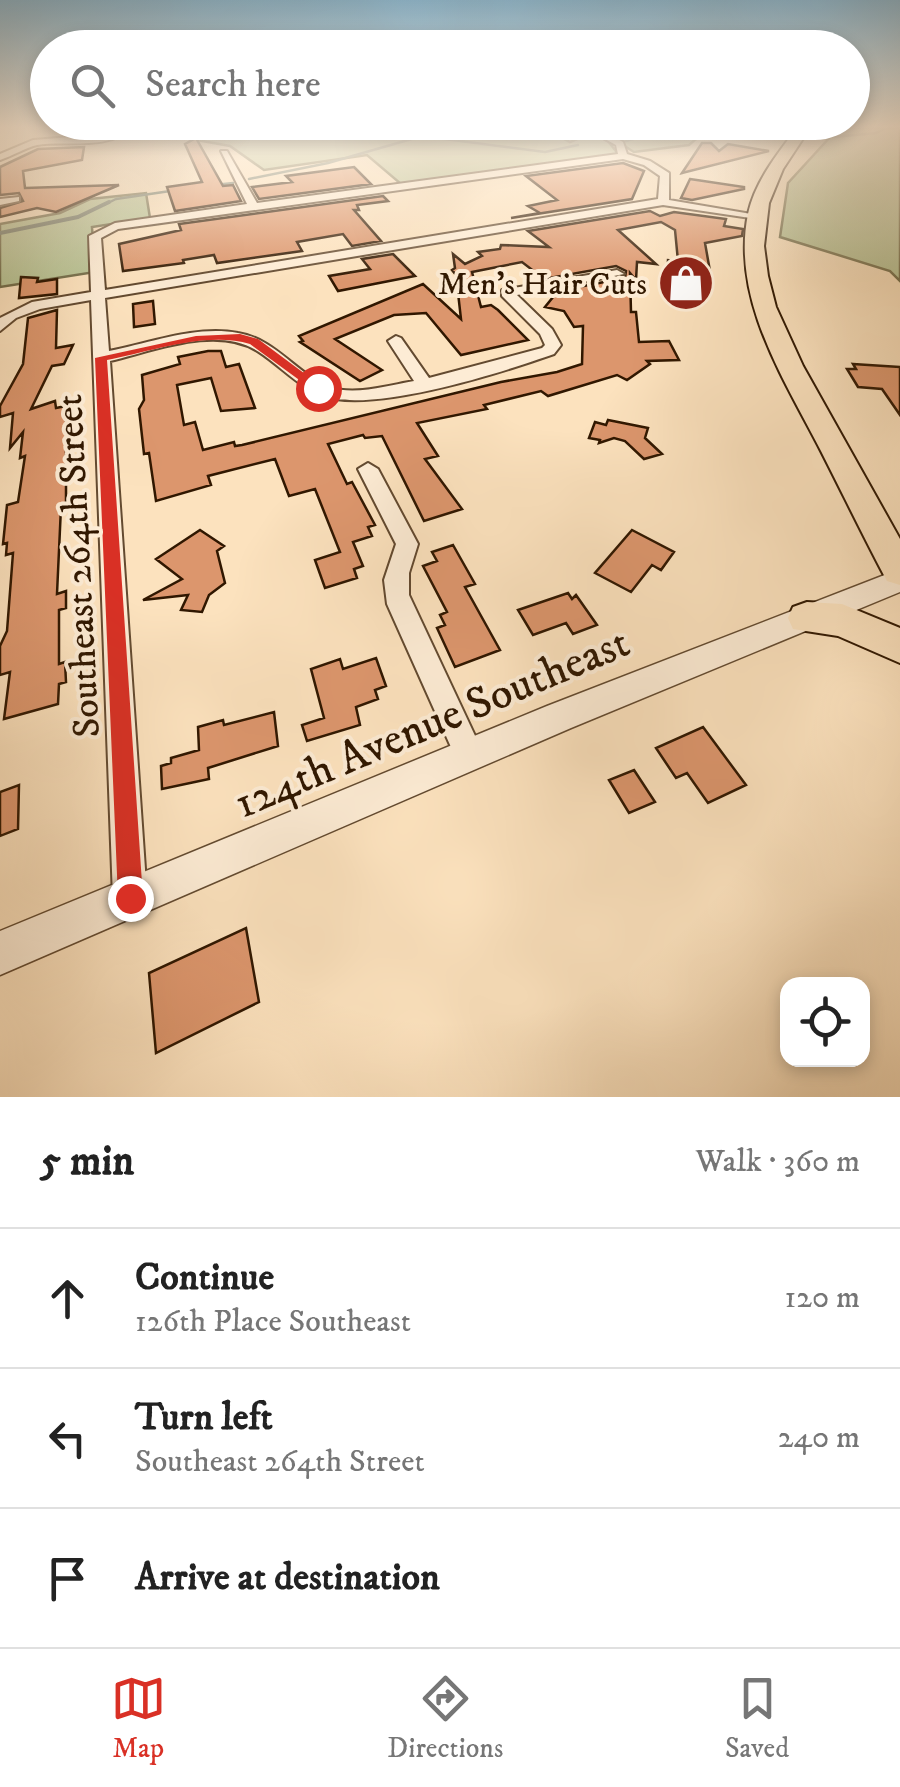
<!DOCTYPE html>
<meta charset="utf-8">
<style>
:root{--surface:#fff;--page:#f6f6f6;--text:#222;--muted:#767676;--line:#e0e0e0;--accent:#d93025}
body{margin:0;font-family:"IM FELL DW Pica",serif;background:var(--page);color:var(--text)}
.controls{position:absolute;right:30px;bottom:30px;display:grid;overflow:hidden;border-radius:20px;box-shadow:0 5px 15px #0003}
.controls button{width:90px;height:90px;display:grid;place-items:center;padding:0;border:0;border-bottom:2px solid var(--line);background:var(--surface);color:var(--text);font:50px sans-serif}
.stop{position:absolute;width:30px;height:30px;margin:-22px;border:8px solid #d93025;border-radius:50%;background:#fff}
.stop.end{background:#d93025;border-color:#fff;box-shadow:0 2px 10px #0008}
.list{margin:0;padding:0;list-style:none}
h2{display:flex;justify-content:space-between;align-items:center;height:130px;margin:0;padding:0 40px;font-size:42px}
h2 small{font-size:32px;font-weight:400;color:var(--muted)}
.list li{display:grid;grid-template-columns:65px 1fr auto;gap:30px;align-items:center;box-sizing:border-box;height:140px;padding:0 40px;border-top:2px solid var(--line)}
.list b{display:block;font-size:38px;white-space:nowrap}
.list p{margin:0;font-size:32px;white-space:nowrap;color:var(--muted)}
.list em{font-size:32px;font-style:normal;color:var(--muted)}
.icon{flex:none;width:55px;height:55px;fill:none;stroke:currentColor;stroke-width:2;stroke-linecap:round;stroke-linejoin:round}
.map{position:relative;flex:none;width:900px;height:1097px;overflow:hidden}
.search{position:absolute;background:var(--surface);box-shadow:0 5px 15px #0003;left:30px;right:30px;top:30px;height:110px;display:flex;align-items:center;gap:25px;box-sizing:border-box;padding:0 35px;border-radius:55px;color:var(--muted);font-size:38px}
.sheet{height:550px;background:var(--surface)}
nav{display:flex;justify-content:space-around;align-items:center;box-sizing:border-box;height:140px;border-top:2px solid var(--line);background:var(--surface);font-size:28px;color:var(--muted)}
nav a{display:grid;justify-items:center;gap:5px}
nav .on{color:var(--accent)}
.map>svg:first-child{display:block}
.green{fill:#b9c496;stroke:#746e4b;stroke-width:2.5}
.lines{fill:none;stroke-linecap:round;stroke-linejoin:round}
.stream-far1{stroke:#737b6a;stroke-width:2.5}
.stream{stroke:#737b6a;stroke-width:4}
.building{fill:#dc966d;stroke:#301700;stroke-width:2.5}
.minor-casing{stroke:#634a30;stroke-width:4}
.tertiary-casing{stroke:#634a30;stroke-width:3}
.primary-casing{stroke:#301700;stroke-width:4}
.minor{fill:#fdecd5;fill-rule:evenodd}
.tertiary{fill:#fdecd5;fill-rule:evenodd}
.primary{fill:#fce2be;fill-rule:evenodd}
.route{fill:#d93025}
.labels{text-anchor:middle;stroke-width:8;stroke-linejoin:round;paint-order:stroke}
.far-poi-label{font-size:32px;fill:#301700;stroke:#fdecd5;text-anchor:end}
.street-label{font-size:38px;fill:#301700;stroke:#fdecd5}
.near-street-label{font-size:45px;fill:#301700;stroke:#fdecd5}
</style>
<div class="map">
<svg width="900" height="1097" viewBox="0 0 900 1097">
<rect width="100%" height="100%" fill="#fce2be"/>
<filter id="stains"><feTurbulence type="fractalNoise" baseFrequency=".002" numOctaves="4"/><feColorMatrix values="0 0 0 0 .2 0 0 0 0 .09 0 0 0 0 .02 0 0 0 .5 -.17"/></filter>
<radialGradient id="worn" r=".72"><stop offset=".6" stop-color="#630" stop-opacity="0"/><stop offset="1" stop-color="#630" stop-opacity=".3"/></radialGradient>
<!-- green -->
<path class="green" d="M 171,128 L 526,128 L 553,133 L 570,142 L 591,133 L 608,141 L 618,154 L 401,184 L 367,155 L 264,170 L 230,146 L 174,136 Z
M 609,128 L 709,128 L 689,145 L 634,152 L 601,131 Z
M 832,128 L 900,128 L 900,281 L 890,271 L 780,237 L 788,183 L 832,135 Z
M 146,193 L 150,218 L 92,227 L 95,272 L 0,287 L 0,224 L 60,213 L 90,199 Z"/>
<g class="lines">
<!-- stream-far1 -->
<path class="stream-far1" d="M 726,128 L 743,133 L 782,132
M 834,137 L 876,133 L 886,128
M 626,141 L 673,128
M 249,179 L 328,163 L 422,136 L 545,152 L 578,145
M 214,185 L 233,183
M 104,205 L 116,199 L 177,190"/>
<!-- stream -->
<path class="stream" d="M 0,233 L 78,217 L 109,202"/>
</g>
<!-- building -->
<path class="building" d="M 196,138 L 223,186 L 233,185 L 241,201 L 175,211 L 167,187 L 202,182 L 185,144 Z
M 702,143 L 711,143 L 719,151 L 728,144 L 769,151 L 682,173 Z
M 84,147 L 82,160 L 23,171 L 25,188 L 119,185 L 56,212 L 37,208 L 0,217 L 0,208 L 23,201 L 19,193 L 0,195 L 0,167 L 38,149 Z
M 623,163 L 644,171 L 632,199 L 511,218 L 540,213 L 528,206 L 557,200 L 526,176 Z
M 354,167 L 371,184 L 259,199 L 252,187 L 292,182 L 286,176 Z
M 690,179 L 744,187 L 744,189 L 692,200 L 681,198 Z
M 383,196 L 388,201 L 357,205 L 359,210 L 354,210 L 381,241 L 352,246 L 343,234 L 297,242 L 302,251 L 217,263 L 214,255 L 183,260 L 184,263 L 123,271 L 119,244 L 181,230 L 179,224 Z
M 650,211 L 660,216 L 674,212 L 726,219 L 724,226 L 743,229 L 742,236 L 705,243 L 710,271 L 698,270 L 699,288 L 674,286 L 667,281 L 668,260 L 678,261 L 675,230 L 661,222 L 618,230 L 656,264 L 637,262 L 636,280 L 630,273 L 631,312 L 636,312 L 639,342 L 669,341 L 679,360 L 647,361 L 650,364 L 627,380 L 617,375 L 548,396 L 541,391 L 484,405 L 487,409 L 417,423 L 438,456 L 425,459 L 462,509 L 424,521 L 382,436 L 365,438 L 363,435 L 328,444 L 347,484 L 352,482 L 375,525 L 368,527 L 372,536 L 353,542 L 363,566 L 354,569 L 357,578 L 325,588 L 315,560 L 340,552 L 315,489 L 289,496 L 275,459 L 208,476 L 211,485 L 156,501 L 149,453 L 144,454 L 139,409 L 144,400 L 142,375 L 180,364 L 178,357 L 208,351 L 221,351 L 226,367 L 239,364 L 255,408 L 221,411 L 211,378 L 177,385 L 184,425 L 195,422 L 203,450 L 234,442 L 235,446 L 242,445 L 501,382 L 557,372 L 582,364 L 583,326 L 574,327 L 564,311 L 545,307 L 558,291 L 625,278 L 626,271 L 616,266 L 544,279 L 522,262 L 472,272 L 481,307 L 491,305 L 498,310 L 528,340 L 461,355 L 426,313 L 394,315 L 335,339 L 382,370 L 360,381 L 300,342 L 303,341 L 299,336 L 423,284 L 461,319 L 456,275 L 452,270 L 455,268 L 453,254 L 465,264 L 482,256 L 478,252 L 500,249 L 501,245 L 549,247 L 528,231 Z
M 393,254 L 415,276 L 338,291 L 329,276 L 370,269 L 362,259 Z
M 21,277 L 38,278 L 37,282 L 57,279 L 57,294 L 19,298 Z
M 153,301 L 155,324 L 134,327 L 133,304 Z
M 57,310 L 56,348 L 73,345 L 64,364 L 52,366 L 31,409 L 55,401 L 56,408 L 66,406 L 66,506 L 61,507 L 57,594 L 66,591 L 66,608 L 59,610 L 59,664 L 65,662 L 66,682 L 59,684 L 58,704 L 4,719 L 10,672 L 0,675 L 0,646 L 7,631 L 13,553 L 6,555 L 7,543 L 3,544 L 7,505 L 18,502 L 25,456 L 20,458 L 23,432 L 10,448 L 13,413 L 0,417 L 0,406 L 23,364 L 28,318 Z
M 853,364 L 900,367 L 900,415 L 882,389 L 858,387 L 847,369 L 856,369 Z
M 608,420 L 648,428 L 645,438 L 662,454 L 644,459 L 625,441 L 614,438 L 599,443 L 600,440 L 589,438 L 595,422 L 606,425 Z
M 200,530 L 224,546 L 217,551 L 225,583 L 209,595 L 202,612 L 181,610 L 188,595 L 143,600 L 182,579 L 156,559 Z
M 632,530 L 674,552 L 661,570 L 652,565 L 631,592 L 595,573 Z
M 453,545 L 475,584 L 465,587 L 500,650 L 455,667 L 437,628 L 445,625 L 440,615 L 447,612 L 423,566 L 437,561 L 432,552 Z
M 568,593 L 572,599 L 576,595 L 597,625 L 573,634 L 566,623 L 533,635 L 518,610 Z
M 376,658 L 386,686 L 375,690 L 378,699 L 356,707 L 360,725 L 307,741 L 302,725 L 324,718 L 311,669 L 340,659 L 343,669 Z
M 274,712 L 278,746 L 208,768 L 209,779 L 162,789 L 161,766 L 171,763 L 171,758 L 199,750 L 198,727 L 223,720 L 224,725 Z
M 703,727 L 746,785 L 708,803 L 687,773 L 676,778 L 656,748 Z
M 634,770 L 655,802 L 629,813 L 609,780 Z
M 19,785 L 18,829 L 0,836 L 0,792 Z
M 246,928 L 259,1002 L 156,1053 L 149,973 Z"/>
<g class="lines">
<!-- minor casing -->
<g class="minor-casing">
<path id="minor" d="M 120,128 L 129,128 C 111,151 63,140 37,145 C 25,148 12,156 0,160 L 0,154 L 33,140 L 109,134 Z
M 585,128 L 596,128 L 623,142 L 627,154 L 650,161 L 669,173 L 669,200 L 763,216 L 757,219 L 663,205 L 105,298 L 109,351 C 150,343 196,325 238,333 C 276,339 296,374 330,387 C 354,396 390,385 414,381 L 388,341 L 396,336 L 401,338 L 429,378 L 542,348 L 545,345 L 540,334 L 502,296 L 502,290 L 617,270 L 624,274 L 517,295 L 552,329 L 561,345 L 554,354 C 500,373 392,407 336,399 C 304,394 285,369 259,352 C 218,324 153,351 110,361 L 147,898 L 142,910 L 130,915 L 118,910 L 113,898 L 91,300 L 40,309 L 16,318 L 0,331 L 0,318 L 32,302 L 91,292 L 89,236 L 115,223 L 247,204 L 221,151 L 227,151 L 257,203 L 618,154 L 616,145 ZM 623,159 L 644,165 L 660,176 L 658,199 L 105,290 L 101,238 L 118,229 Z
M 19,197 L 19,201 L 0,205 L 0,199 Z
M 368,463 L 378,469 L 418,544 L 409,573 L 409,595 L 484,755 L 479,765 L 469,769 L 459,765 L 387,604 L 384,580 L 396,544 L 358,469 Z"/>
</g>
<!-- tertiary casing -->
<g class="tertiary-casing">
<path id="tertiary" d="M 900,569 L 900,592 L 571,728 L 0,975 L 0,931 L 547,706 Z"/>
</g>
<!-- primary casing -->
<g class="primary-casing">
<path id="primary" d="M 797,128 L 810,128 L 783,169 L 769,203 L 764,246 L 768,276 L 776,307 L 803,366 L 900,539 L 900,585 L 887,581 C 864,538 843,494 821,451 C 784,379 731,299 748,214 C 755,182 777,154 797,128 Z
M 807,602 L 842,604 L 900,628 L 900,663 L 838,636 L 793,629 L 788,618 L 793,607 Z"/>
</g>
<!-- minor -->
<use href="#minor" class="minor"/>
<!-- tertiary -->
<use href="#tertiary" class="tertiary"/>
<!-- primary -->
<use href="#primary" class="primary"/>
</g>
<!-- sky -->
<linearGradient id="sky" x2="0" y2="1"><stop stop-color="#8bb8d2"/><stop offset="0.45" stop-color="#fef2e2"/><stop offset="1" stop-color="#fef2e2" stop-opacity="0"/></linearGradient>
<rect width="900" height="282" fill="url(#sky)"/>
<!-- route -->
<path class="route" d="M 240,334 L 258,339 L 324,388 L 313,390 L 250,344 C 206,331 150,352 107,360 L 143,898 L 139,906 L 130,910 L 122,906 L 118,898 L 95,358 L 196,336 Z"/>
<!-- icons -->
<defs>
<g id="shop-disc" transform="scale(2.875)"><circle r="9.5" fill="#8f2418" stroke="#fdecd5"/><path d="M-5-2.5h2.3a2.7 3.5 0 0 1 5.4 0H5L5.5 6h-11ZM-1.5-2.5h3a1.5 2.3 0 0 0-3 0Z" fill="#fff"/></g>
</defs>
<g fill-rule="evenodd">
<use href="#shop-disc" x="686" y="283"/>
</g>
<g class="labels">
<!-- far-poi labels -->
<g class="far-poi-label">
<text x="647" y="294">Men's Hair Cuts</text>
</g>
<!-- street labels -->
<g class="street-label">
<text transform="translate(77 566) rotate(-93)" y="13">Southeast 264th Street</text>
</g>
<!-- near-street labels -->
<g class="near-street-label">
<text transform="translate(431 721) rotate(-23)" y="16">124th Avenue Southeast</text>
</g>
</g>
<rect width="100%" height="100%" filter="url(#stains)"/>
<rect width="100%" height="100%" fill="url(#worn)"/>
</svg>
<div class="controls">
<button><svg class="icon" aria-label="locate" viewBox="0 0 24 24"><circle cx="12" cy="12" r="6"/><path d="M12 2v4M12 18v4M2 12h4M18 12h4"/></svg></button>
</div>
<div class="stop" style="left:318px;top:388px"></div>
<div class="stop end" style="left:130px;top:898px"></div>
<div class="search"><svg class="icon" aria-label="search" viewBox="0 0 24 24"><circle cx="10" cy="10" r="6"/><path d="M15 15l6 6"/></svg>Search here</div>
</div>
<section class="sheet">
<h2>5 min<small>Walk · 360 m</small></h2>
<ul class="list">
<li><svg class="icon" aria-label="ahead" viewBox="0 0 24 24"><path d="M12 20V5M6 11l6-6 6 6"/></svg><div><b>Continue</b><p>126th Place Southeast</p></div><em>120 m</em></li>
<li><svg class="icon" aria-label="left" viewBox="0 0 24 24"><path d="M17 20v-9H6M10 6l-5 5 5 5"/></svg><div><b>Turn left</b><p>Southeast 264th Street</p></div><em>240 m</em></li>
<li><svg class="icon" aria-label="arrive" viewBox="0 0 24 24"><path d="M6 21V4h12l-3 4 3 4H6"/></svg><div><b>Arrive at destination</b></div></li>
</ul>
</section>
<nav>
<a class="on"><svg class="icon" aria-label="map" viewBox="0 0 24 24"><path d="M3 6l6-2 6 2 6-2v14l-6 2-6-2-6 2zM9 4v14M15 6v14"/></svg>Map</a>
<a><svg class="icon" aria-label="directions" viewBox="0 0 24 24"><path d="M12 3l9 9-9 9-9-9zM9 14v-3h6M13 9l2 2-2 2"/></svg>Directions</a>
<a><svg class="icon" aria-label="saved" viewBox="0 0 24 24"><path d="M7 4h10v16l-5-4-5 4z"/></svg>Saved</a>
</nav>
